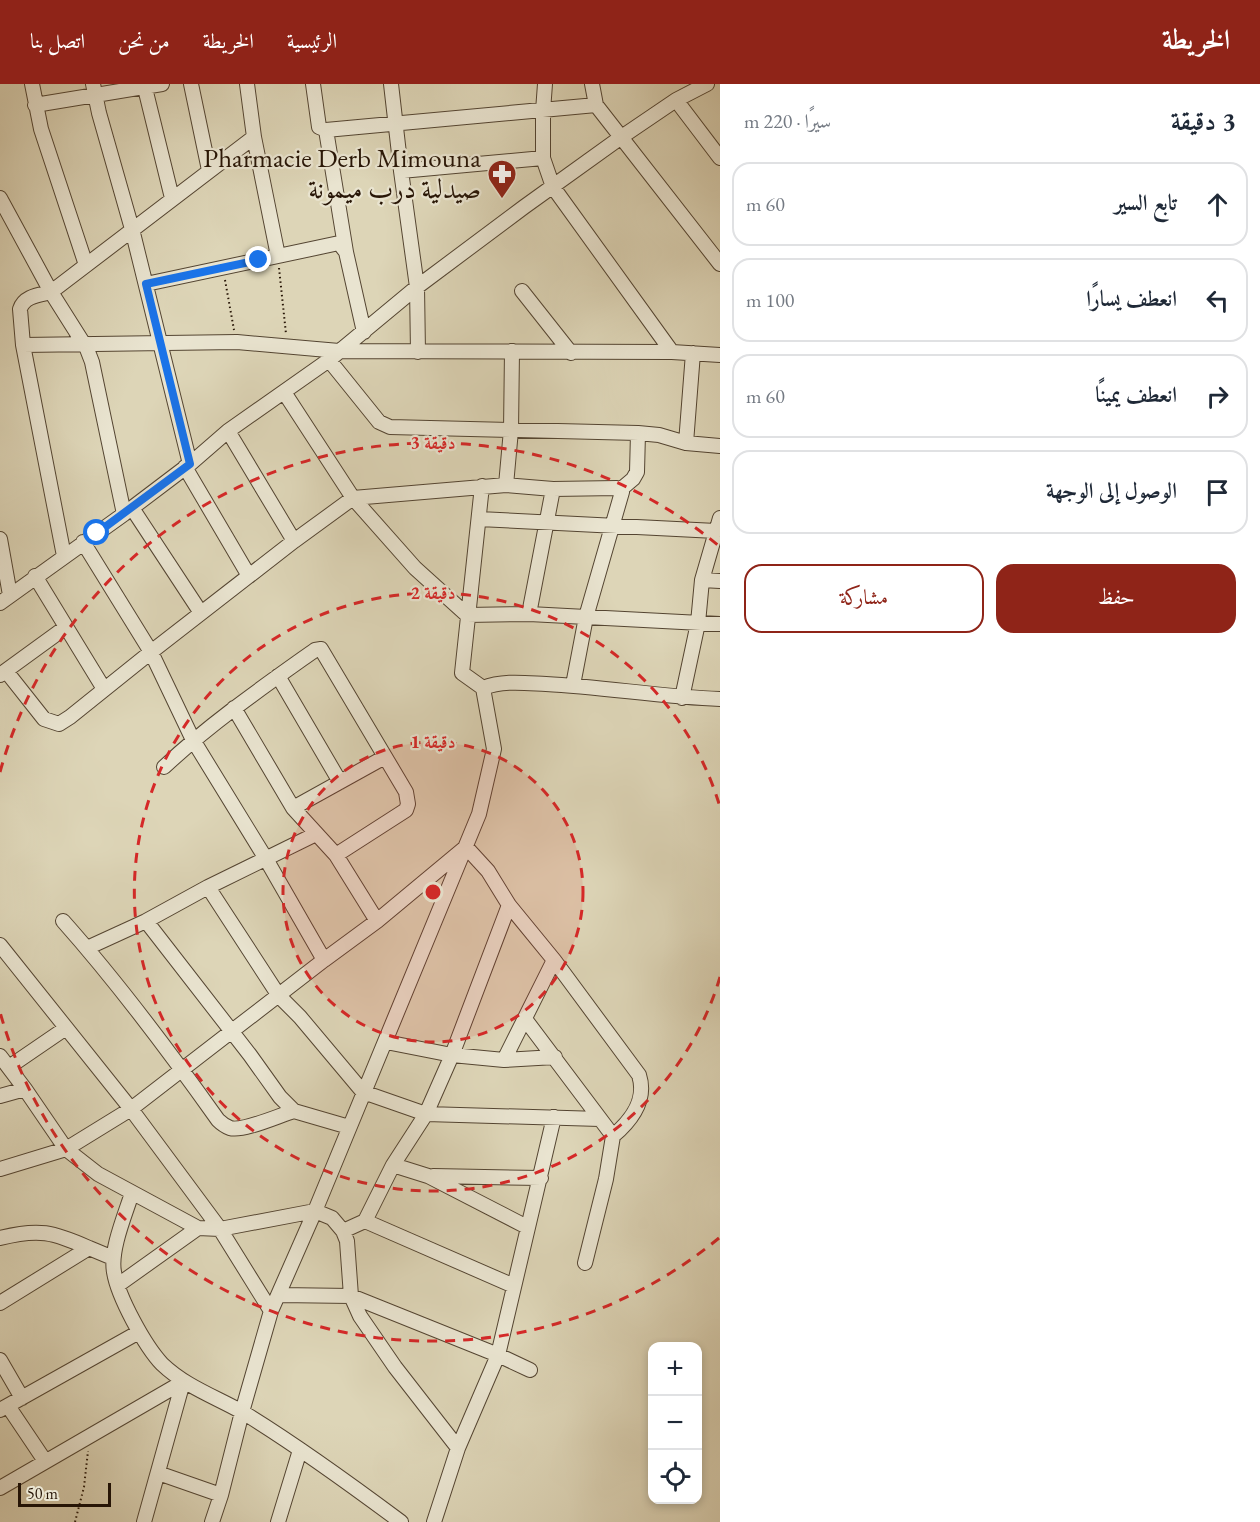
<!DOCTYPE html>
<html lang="ar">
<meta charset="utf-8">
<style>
:root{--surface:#fff;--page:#f2f2f3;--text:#1f2937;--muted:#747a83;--line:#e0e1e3;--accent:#8f2418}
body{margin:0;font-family:"EB Garamond",Amiri,serif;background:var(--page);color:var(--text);direction:rtl}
.controls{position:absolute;right:18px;bottom:18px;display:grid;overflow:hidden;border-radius:12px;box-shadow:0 3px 9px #0003}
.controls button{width:54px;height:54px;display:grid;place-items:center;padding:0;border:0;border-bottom:2px solid var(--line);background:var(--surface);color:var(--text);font:30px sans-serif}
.scale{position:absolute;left:18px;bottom:15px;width:93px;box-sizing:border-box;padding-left:6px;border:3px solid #271506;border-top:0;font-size:16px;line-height:21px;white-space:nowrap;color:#271506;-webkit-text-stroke:4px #e9e4d0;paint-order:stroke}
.stop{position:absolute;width:18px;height:18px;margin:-14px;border:4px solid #1a73e8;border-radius:50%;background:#fff}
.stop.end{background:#1a73e8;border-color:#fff;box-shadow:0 2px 6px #0008}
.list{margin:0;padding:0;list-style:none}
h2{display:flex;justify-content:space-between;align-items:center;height:78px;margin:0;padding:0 24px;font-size:26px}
h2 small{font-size:20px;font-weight:400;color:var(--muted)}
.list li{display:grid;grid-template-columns:39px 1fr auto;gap:18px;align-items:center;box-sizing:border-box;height:84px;margin:0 12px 12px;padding:0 12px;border:2px solid var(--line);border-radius:18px}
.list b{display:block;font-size:22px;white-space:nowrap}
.list em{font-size:20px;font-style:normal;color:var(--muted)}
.actions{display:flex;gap:12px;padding:18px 24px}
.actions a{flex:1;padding:14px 0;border:2px solid var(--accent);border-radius:18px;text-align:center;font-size:21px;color:var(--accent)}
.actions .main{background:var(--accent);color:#fff}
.icon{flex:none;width:33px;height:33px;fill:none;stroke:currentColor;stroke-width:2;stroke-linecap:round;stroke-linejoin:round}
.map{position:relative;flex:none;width:720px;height:1438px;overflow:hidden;direction:ltr}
header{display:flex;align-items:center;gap:36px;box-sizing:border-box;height:84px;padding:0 30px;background:var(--accent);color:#fff}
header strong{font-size:28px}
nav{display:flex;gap:33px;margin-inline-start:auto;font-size:21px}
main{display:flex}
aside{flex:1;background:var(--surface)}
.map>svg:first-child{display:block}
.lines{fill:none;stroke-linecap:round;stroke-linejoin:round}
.minor-casing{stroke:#544532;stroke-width:16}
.path{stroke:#271506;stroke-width:2;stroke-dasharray:1.5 3;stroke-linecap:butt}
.minor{stroke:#e9e4d0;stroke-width:14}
.route{stroke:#1a73e8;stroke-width:8}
.ring{fill:none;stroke:#d62828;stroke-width:3;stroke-dasharray:10 8}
.labels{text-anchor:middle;stroke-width:4.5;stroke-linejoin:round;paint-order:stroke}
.poi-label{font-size:27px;fill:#271506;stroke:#e9e4d0;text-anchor:end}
.centre{fill:#d62828;stroke:#e9e4d0;stroke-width:3}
.ring-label{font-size:18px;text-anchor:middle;font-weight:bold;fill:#d62828;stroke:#e9e4d0;stroke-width:4.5;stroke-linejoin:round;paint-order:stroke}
</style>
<header>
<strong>الخريطة</strong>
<nav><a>الرئيسية</a><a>الخريطة</a><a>من نحن</a><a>اتصل بنا</a></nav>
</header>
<main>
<aside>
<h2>3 دقيقة<small>سيرًا · 220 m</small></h2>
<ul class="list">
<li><svg class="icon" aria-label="ahead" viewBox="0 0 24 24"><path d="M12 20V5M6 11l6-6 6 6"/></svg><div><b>تابع السير</b></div><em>60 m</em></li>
<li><svg class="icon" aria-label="left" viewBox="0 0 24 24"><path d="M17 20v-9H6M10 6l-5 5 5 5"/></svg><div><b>انعطف يسارًا</b></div><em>100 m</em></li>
<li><svg class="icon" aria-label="right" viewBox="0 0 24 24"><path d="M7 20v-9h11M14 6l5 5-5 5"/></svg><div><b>انعطف يمينًا</b></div><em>60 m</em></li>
<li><svg class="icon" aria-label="arrive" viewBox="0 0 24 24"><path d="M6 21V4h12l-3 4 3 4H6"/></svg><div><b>الوصول إلى الوجهة</b></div></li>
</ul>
<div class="actions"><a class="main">حفظ</a><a>مشاركة</a></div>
</aside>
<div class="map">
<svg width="720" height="1438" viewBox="0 0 720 1438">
<rect width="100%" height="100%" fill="#ddd5b7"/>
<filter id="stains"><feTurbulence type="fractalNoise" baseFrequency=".00333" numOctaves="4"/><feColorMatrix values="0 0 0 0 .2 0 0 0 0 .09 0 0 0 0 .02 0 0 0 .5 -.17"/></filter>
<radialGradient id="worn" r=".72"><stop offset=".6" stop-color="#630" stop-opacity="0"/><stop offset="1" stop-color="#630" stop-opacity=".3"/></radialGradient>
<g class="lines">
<!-- minor casing -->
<g class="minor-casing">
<path id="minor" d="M 32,0 L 41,45 L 86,181
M 93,0 L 99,29 L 132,145 L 190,380
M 144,0 L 172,114
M 191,0 L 209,86
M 247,0 L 254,53 L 278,172
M 313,0 L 319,43 L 326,46 L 596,21
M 391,0 L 401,87 L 417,203 L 418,268
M 545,0 L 543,27 L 543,74 L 553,103 L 672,268
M 592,0 L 596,21 L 720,180
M 676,16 L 720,74
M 35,21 L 162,0
M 326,46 L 346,168
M 401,87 L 543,74
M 0,114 L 51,208 L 87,265 L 92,278 L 124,430
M 146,200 L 339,159 L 346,168 L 364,248
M 522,207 L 571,269
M 23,261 L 237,258 L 339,267 L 672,268 L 720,271
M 512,267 L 511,346 L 506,401 L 553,405 L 617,404 L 622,408 L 586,533 L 573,601
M 329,276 L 379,338 L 390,343 L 638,349 L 659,351 L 686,359 L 720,362
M 284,308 L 353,414 L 415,484 L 467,531 L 529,530 L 720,540
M 228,347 L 294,457
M 686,359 L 693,269
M 185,383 L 249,492
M 620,406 L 633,395 L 637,388 L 638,349
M 132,424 L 201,529
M 479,435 L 716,447
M 0,455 L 10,511
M 83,458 L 151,568 L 193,656 L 266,775 L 324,876
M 64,472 L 23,261 L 20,225 C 24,212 39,211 51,208 L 254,53
M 35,492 L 104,605
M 702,496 L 720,497
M 0,519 L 124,430 L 190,380 L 228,347 L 329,276 L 417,203 L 524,123 L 620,54 L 676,16 L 707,0
M 529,530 L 553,405
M 6,587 L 44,635 L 59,640 L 70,633 L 151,568 L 294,457 L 353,414 L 506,401
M 0,591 L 66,543
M 278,592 L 340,698
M 483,604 C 503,596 525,599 546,600 C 605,603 662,613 720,615
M 682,614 L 698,539 L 702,496 L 720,434
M 234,624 L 293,724 L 336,771 L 377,837
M 164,683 C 211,639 263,603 315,566 L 321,565 L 406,708 L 408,720 L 406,726 L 336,771
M 293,724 L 385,673
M 208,803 L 279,912 L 300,933 L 363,1008 L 426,1030 L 600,1035
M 63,837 C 119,900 169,967 218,1036 C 221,1039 225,1042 230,1044 C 243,1048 280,1031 294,1027
M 146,837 L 208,803 L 316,750
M 0,861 L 131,1025 L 220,1145 L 271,1227
M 87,864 L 146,837 L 250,971 L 280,1013 L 294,1027 L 349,1043
M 525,935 L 613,1052 L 606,1095 L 585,1179
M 386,958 L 452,971 L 504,976 L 554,876
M 0,972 L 25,1005 L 66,1065 L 98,1090 L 198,1144 L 220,1145 L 315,1127 L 271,1227 L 242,1328 L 221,1411 L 212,1438
M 504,976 L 555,973
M 9,983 L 66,944
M 0,1012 L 25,1005
M 393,1081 L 428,1092 L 527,1143
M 0,1085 L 66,1065 L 131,1025 L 324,876 L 377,837 L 466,763 L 488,787 L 509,821 L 554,876 L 639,991 C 647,1016 632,1036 613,1052
M 433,1092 L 541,1094
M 132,1109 C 125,1131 110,1166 114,1188 C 118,1213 145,1262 162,1280 C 186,1303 216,1313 244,1329 C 298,1362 350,1400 401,1438
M 365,1137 L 393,1081 L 426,1030 L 452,971 L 509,821
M 343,1147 L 365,1137 L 514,1202
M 0,1154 C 39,1144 53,1148 89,1164
M 118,1201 L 198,1144
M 280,1211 L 351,1212 L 498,1271 L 530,1286
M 0,1219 L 89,1164 L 113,1174
M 0,1276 L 22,1314
M 8,1322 L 45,1377
M 0,1326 L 139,1248
M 458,1364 L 395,1283 L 360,1232 L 351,1212 L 347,1157 L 343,1147 L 332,1134 L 315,1127 L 479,730 L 494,665 L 483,604 L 462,589 L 482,402
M 158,1389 L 221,1411
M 0,1404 L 183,1298
M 144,1438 L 183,1298
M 278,1438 L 300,1366
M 434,1438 L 458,1364 L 498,1271 L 554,1033"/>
</g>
<!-- path -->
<path class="path" d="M 279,184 L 286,250
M 225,196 L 234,246
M 75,1438 L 84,1403 L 88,1367"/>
<!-- minor -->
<use href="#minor" class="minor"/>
</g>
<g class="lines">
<!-- route -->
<path class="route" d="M 97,449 L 190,380 L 146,200 L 259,176"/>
</g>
<!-- distance rings -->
<circle cx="433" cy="808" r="150" fill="#d62828" fill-opacity=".12"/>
<g class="ring">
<circle cx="433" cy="808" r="150"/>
<path d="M720 893A299 299 0 1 1 720 723"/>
<path d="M719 1154A449 449 0 0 1 0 928M0 688A449 449 0 0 1 719 462"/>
</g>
<!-- icons -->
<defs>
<g id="pharmacy-pin" transform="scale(1.5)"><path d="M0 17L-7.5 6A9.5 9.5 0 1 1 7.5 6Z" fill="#8f2418" stroke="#e9e4d0"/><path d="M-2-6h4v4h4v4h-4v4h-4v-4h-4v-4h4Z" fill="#fff"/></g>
</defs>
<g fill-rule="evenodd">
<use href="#pharmacy-pin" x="502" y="90"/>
</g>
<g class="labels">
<!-- poi labels -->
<g class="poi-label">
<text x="481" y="83">Pharmacie Derb Mimouna<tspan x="481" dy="31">صيدلية درب ميمونة</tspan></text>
</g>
</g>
<circle cx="433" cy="808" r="9" class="centre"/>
<g class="ring-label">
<text x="433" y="365">3 دقيقة</text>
<text x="433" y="515">2 دقيقة</text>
<text x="433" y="664">1 دقيقة</text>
</g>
<rect width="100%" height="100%" filter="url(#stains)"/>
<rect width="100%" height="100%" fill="url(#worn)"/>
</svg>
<div class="controls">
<button>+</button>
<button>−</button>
<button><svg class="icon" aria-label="locate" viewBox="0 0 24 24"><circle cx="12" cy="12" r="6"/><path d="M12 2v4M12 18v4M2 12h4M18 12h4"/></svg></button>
</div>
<div class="scale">50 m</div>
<div class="stop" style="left:97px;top:449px"></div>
<div class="stop end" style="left:259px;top:176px"></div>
</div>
</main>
